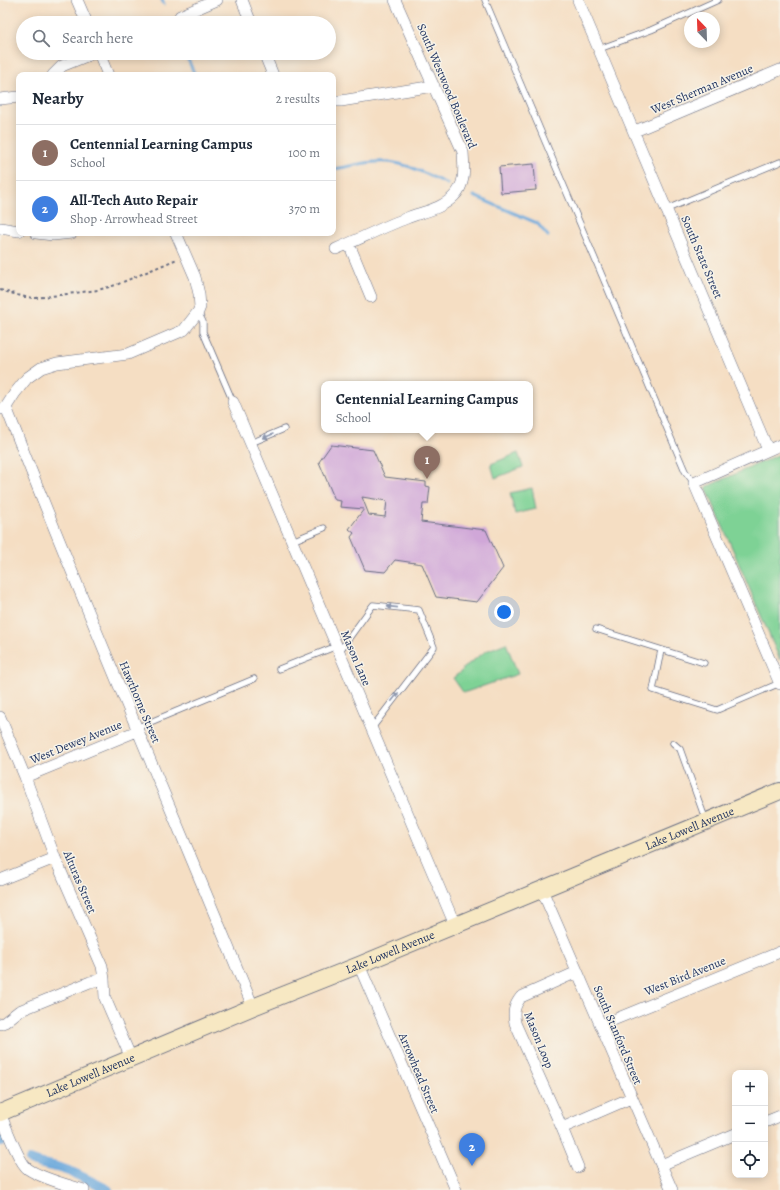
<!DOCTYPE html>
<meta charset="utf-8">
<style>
:root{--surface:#fff;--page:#f2f2f3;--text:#1f2937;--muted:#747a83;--line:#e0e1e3;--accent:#ea580c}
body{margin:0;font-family:Alegreya,serif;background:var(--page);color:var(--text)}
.controls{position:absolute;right:12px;bottom:12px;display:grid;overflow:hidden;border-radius:8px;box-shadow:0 2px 10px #0003}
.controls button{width:36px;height:36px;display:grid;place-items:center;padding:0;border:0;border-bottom:1px solid var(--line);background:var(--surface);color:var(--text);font:20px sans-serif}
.compass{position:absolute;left:684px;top:12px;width:36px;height:36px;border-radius:50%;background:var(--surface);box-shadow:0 2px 10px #0003;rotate:337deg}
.you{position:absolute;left:504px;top:612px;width:14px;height:14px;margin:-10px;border:3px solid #fff;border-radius:50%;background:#1a73e8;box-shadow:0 0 0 6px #1a73e833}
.badge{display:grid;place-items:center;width:26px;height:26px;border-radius:50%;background:var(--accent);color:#fff;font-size:13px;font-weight:700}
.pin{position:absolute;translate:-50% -33px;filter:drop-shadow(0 1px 2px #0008)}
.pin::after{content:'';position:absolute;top:21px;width:14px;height:12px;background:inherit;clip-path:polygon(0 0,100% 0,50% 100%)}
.popup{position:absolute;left:321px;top:381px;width:212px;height:52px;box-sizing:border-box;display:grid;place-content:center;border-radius:8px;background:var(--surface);filter:drop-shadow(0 1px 3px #0005);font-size:13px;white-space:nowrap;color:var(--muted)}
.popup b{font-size:15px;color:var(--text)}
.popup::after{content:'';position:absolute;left:50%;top:100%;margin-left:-8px;border:8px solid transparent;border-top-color:var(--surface)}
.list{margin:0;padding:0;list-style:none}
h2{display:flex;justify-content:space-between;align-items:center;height:52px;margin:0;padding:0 16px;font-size:17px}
h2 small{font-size:13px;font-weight:400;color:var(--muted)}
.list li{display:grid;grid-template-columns:26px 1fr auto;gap:12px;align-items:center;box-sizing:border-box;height:56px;padding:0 16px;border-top:1px solid var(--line)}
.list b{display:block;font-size:15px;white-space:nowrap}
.list p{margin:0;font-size:13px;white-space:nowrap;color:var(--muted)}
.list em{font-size:13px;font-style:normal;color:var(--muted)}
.icon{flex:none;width:22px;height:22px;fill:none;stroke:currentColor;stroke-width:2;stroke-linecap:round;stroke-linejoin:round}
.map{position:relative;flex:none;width:780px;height:1190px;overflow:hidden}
.search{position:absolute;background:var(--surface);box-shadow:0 2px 10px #0003;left:16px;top:16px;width:320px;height:44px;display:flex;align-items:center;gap:10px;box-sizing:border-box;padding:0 14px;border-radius:22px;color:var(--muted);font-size:15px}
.panel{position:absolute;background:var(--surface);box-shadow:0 2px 10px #0003;left:16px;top:72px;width:320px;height:164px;border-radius:8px}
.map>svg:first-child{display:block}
.green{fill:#7ed295;stroke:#4c807a}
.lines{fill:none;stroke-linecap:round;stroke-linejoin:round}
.stream{stroke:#6ba8dc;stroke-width:3}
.canal{stroke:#6ba8dc;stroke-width:10}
.building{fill:#d0a7d8;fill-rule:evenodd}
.lane-casing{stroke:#676c81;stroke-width:7}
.street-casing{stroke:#676c81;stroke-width:12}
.secondary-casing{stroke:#676c81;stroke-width:18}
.path{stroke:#676c81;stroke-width:2;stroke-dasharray:3 3;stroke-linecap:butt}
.lane{stroke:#fff;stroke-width:5.5}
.street{stroke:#fff;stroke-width:11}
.secondary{stroke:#f7e8c3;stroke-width:16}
.oneway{fill:#8d97ae}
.labels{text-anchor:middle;stroke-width:3;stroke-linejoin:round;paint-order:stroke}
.street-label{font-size:12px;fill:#1b2f5e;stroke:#f7f3e8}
</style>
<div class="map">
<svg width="780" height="1190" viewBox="0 0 780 1190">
<rect width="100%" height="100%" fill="#f7f3e8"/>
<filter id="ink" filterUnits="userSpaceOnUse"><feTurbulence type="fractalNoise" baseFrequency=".025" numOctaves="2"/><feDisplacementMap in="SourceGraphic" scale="8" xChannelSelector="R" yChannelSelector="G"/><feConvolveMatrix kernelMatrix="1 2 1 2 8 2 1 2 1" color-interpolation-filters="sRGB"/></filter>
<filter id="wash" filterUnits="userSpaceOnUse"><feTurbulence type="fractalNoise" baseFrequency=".012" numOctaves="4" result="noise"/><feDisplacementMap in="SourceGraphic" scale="16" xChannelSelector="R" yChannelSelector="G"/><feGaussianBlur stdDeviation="0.9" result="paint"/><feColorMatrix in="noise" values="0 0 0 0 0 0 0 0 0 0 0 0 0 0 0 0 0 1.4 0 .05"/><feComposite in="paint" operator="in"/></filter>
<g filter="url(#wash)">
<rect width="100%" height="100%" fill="#f5dec3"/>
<!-- green -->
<path class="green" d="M 518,453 L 523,467 L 495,478 L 491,464 Z
M 780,454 L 780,660 L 706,487 Z
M 532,488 L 536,509 L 515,514 L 510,493 Z
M 506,643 L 518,674 L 466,692 L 463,692 L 453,678 L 463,670 L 463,668 L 486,651 Z"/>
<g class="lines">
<!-- stream -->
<path class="stream" d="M 162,0 L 164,4
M 185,53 L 195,75
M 333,169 C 353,166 375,159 395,163 C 413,166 430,176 447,184
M 474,196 L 537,223 L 548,236"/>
<!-- canal -->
<path class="canal" d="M 0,1141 L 2,1142
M 30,1160 C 41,1165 52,1165 63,1169 C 79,1174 93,1183 108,1190"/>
</g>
<g id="blocks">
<!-- building -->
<path class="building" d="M 534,164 L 536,190 L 501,193 L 499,167 Z
M 331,445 L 373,450 L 385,477 L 426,482 L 426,486 L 430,487 L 428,504 L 423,504 L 421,522 L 486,530 L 503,568 L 477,602 L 436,597 L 422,564 L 395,560 L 385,572 L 365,570 L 351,537 L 354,533 L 349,529 L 364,509 L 340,507 L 341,501 L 335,500 L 319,462 ZM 362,497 L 387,501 L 385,517 L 369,515 Z"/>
</g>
</g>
<g filter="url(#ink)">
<use href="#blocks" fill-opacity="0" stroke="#676c81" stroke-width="1"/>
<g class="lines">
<!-- lane casing -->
<g class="lane-casing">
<path id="lane" d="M 485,0 L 685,471 L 694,483
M 599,49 L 651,30 L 718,0
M 667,209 L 780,162
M 198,312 L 203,322 L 203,332 L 233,402
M 251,443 L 284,429
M 292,541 L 324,528
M 596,629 L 704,663
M 661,650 L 653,690 L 717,710 L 780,683
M 339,652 L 373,605 L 419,610 L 434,647 L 372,728
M 279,669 L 337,646
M 136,728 L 254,679
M 673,743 L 680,749 L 706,821"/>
</g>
<!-- street casing -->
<g class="street-casing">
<path id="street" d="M 77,0 L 87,23
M 242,0 L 251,23
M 578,0 L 768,450
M 180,16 L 217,0
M 99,53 L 108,75
M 264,53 L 273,75
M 53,75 L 62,66 L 94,53
M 0,99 L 19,97
M 333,101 L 341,101 L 434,86
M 635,131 L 780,70
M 0,228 L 19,231
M 36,233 L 53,235 L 72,233
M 349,244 L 371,297
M 336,249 C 360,239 383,227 407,218 C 422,212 442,209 454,196 C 466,184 464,168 463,152 L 395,0
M 233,402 L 455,925
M 6,407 C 84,608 171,807 253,1007
M 1,409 L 6,407 L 15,393 L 27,378 L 41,368 L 57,363 L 128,354 L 184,330 L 198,312 L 200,307 L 199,294 L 195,277 L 176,233
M 780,445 L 694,483 L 780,684
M 0,717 L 25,777 L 55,858 L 102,966 L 104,979 L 105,998 L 131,1058
M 25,777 L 137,731
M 0,880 L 55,858
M 542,890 L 672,1190
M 359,965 L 456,1190
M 577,972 L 521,997 C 514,1006 513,1012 515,1023 L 562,1128 L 578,1167
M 0,1024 L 5,1022 L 19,1011 L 90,982 L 104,979
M 601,1025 L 780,952
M 0,1113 C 5,1125 19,1163 28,1169 C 43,1179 68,1185 84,1190
M 765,1122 L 780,1116
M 562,1128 L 631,1098
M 661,1165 L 735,1134"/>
</g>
<!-- secondary casing -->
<g class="secondary-casing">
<g id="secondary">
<path id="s1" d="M 0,1113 L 253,1007 L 359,965 L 780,791"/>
</g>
</g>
<!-- path -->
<path class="path" d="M 163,23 L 171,20
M 0,290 L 25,297 L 36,298 L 98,290 L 116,285 L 177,259"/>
<!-- lane -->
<use href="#lane" class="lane"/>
<!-- street -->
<use href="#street" class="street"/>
<!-- secondary -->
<use href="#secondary" class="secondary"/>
</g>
<!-- one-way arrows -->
<defs><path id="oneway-solid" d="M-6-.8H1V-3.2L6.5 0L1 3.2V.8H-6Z"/></defs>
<g class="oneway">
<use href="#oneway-solid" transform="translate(268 436) rotate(157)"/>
<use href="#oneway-solid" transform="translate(392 607) rotate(-174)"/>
<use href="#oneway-solid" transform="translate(395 697) rotate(-52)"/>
</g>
</g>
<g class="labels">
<!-- street labels -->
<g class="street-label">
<text transform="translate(447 86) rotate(67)" y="4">South Westwood Boulevard</text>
<text transform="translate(702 89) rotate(-23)" y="4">West Sherman Avenue</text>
<text transform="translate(702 257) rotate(67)" y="4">South State Street</text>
<text transform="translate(356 658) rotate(67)" y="4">Mason Lane</text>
<text transform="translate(140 702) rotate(67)" y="4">Hawthorne Street</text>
<text transform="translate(76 742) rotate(-22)" y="4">West Dewey Avenue</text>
<text dy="4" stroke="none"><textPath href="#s1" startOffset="746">Lake Lowell Avenue</textPath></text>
<text transform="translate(80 882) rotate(67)" y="4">Alturas Street</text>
<text dy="4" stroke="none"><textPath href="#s1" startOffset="422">Lake Lowell Avenue</textPath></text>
<text transform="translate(685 976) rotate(-22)" y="4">West Bird Avenue</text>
<text transform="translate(618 1035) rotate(67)" y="4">South Stanford Street</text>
<text transform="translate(539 1040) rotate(68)" y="4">Mason Loop</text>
<text transform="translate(419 1073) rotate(67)" y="4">Arrowhead Street</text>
<text dy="4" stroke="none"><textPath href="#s1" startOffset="98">Lake Lowell Avenue</textPath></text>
</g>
</g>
</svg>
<div class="controls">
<button>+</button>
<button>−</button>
<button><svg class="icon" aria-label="locate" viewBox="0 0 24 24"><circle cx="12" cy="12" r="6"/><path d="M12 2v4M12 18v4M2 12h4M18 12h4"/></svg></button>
</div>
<svg class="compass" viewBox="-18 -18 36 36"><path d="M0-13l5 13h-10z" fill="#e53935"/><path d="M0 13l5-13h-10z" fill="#747a83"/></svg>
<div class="you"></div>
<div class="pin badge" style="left:427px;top:479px;background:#8d6e63">1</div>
<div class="popup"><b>Centennial Learning Campus</b>School</div>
<div class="pin badge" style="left:472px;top:1166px;background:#3f7fe0">2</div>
<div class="search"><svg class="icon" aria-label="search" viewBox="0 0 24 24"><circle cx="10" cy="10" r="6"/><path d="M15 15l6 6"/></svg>Search here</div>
<section class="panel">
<h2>Nearby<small>2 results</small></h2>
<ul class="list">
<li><span class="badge" style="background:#8d6e63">1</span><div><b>Centennial Learning Campus</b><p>School</p></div><em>100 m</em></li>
<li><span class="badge" style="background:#3f7fe0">2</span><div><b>All-Tech Auto Repair</b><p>Shop · Arrowhead Street</p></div><em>370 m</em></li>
</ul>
</section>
</div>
